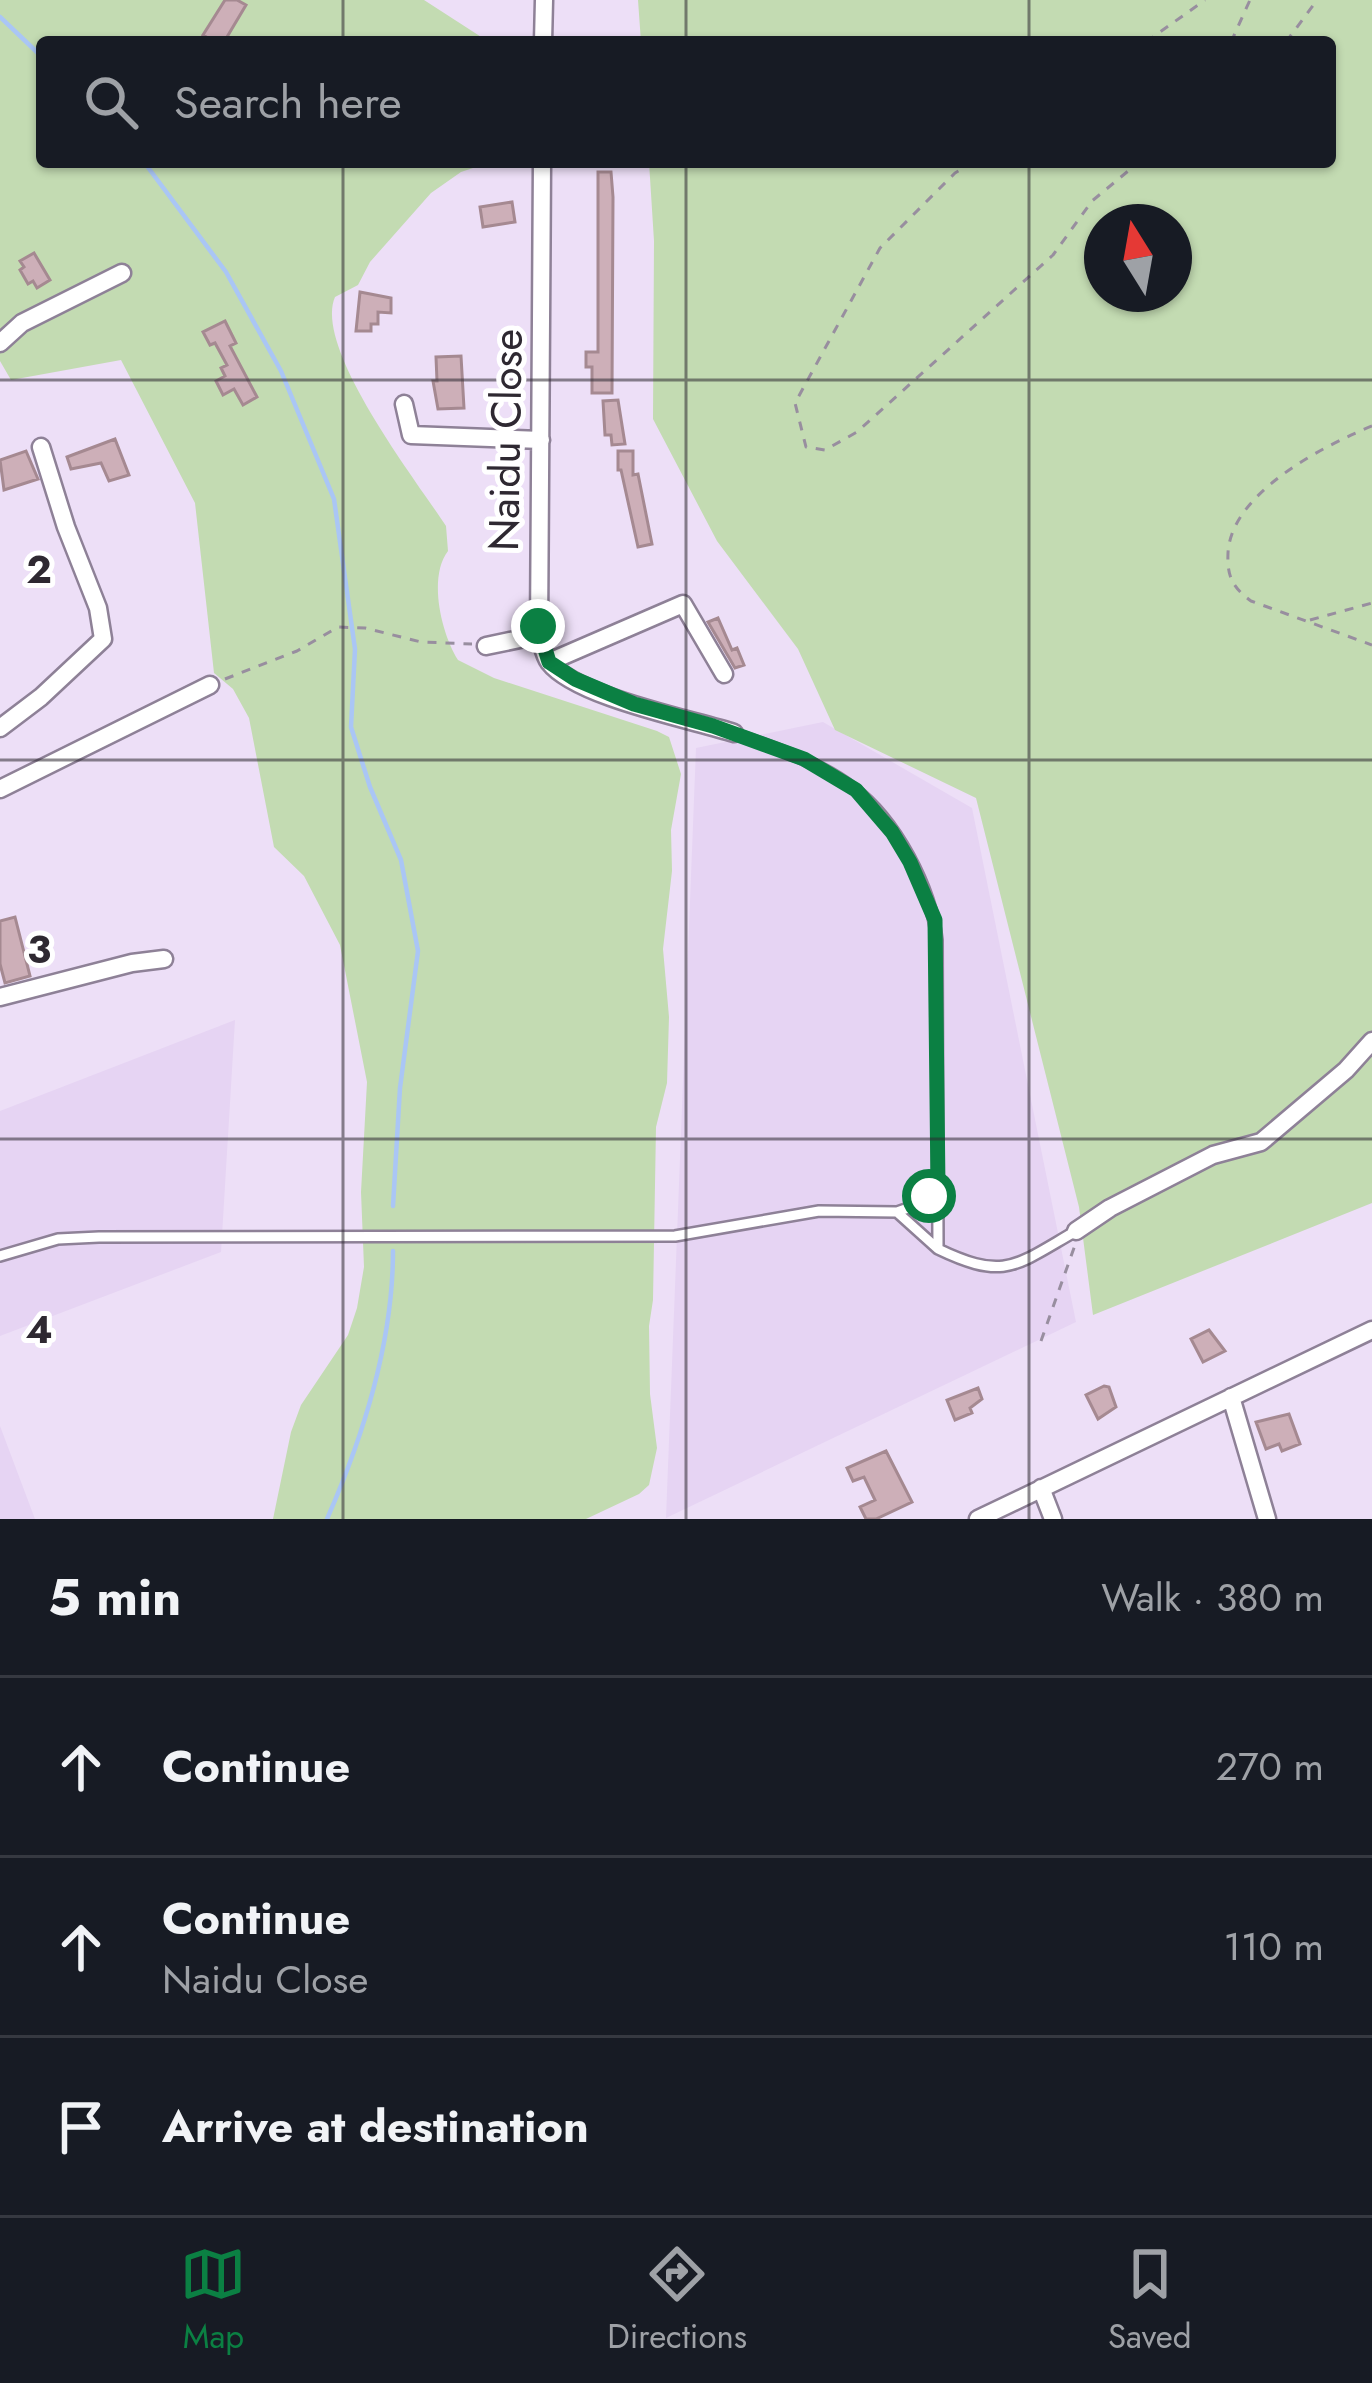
<!DOCTYPE html>
<meta charset="utf-8">
<style>
:root{--surface:#171b24;--page:#20242c;--text:#f1f3f6;--muted:#9ea1a6;--line:#363941;--accent:#0b8043}
body{margin:0;font-family:Jost,sans-serif;background:var(--page);color:var(--text)}
.compass{position:absolute;left:1084px;top:204px;width:108px;height:108px;border-radius:50%;background:var(--surface);box-shadow:0 3px 9px #0004;rotate:349deg}
.stop{position:absolute;width:36px;height:36px;margin:-27px;border:9px solid #0b8043;border-radius:50%;background:#fff}
.stop.end{background:#0b8043;border-color:#fff;box-shadow:0 3px 12px #0008}
.list{margin:0;padding:0;list-style:none}
h2{display:flex;justify-content:space-between;align-items:center;height:156px;margin:0;padding:0 48px;font-size:51px}
h2 small{font-size:39px;font-weight:400;color:var(--muted)}
.list li{display:grid;grid-template-columns:78px 1fr auto;gap:36px;align-items:center;box-sizing:border-box;height:180px;padding:0 48px;border-top:3px solid var(--line)}
.list b{display:block;font-size:45px;white-space:nowrap}
.list p{margin:0;font-size:39px;white-space:nowrap;color:var(--muted)}
.list em{font-size:39px;font-style:normal;color:var(--muted)}
.icon{flex:none;width:66px;height:66px;fill:none;stroke:currentColor;stroke-width:2;stroke-linecap:round;stroke-linejoin:round}
.map{position:relative;flex:none;width:1372px;height:1519px;overflow:hidden}
.search{position:absolute;background:var(--surface);box-shadow:0 3px 9px #0004;left:36px;right:36px;top:36px;height:132px;display:flex;align-items:center;gap:30px;box-sizing:border-box;padding:0 42px;border-radius:12px;color:var(--muted);font-size:45px}
.sheet{height:696px;background:var(--surface)}
nav{display:flex;justify-content:space-around;align-items:center;box-sizing:border-box;height:168px;border-top:3px solid var(--line);background:var(--surface);font-size:33px;color:var(--muted)}
nav a{display:grid;justify-items:center;gap:6px}
nav .on{color:var(--accent)}
.map>svg:first-child{display:block}
.built{fill:#e6d4f3}
.green{fill:#c3dbb2;fill-rule:evenodd}
.lines{fill:none;stroke-linecap:round;stroke-linejoin:round}
.stream{stroke:#aac6f5;stroke-width:4.5}
.building{fill:#cdafb8;stroke:#a58991;stroke-width:3}
.service-casing{stroke:#8e8197;stroke-width:14}
.minor-casing{stroke:#8e8197;stroke-width:21}
.path{stroke:#988e9f;stroke-width:3;stroke-dasharray:9 9;stroke-linecap:butt}
.service{stroke:#fff;stroke-width:9}
.minor{stroke:#fff;stroke-width:16}
.route{stroke:#0b8043;stroke-width:15}
.grid{fill:none;stroke:#2e2831;stroke-width:3;stroke-opacity:0.55}
.labels{text-anchor:middle;stroke-width:10;stroke-linejoin:round;paint-order:stroke}
.street-label{font-size:42px;fill:#2e2831;stroke:#fff}
.grid-label{font-size:39px;text-anchor:middle;font-weight:bold;fill:#2e2831;stroke:#fff;stroke-width:10;stroke-linejoin:round;paint-order:stroke}
</style>
<div class="map">
<svg width="1372" height="1519" viewBox="0 0 1372 1519">
<rect width="100%" height="100%" fill="#eddff7"/>
<!-- built -->
<path class="built" d="M 823,722 L 972,808 L 1076,1322 L 666,1518 L 696,748 Z
M 235,1020 L 221,1252 L 0,1336 L 0,1111 Z
M 0,1426 L 35,1519 L 0,1519 Z"/>
<!-- green -->
<path class="green" d="M 0,0 L 424,0 L 489,42 L 42,42 L 42,162 L 476,162 L 473,168 L 461,172 L 431,193 L 370,262 L 358,285 L 335,297 C 313,348 416,480 446,526 L 448,551 C 428,577 441,633 458,660 L 494,678 L 657,731 L 669,737 L 681,774 L 671,830 L 672,871 L 663,949 L 669,1017 L 667,1083 L 656,1127 L 653,1300 L 649,1326 L 650,1394 L 657,1448 L 649,1485 L 639,1494 L 586,1519 L 273,1519 L 291,1432 L 301,1405 L 348,1335 L 357,1308 L 364,1267 L 361,1192 L 367,1082 L 340,945 L 304,876 L 274,847 L 249,718 L 233,689 L 214,673 L 195,503 L 121,360 L 11,380 L 0,361 Z
M 638,0 L 1372,0 L 1372,1203 L 1093,1315 L 1079,1207 L 976,798 L 835,730 L 798,649 L 717,541 L 653,419 L 654,241 L 649,162 L 1330,162 L 1330,42 L 641,42 ZM 1102,222 L 1174,222 L 1174,294 L 1102,294 Z"/>
<g class="lines">
<!-- stream -->
<path class="stream" d="M 0,17 L 42,57
M 144,162 L 226,272 L 281,371 L 334,499 L 355,649 L 351,727 L 370,787 L 401,860 L 418,951 L 400,1088 L 393,1206
M 327,1519 C 363,1437 393,1341 393,1251"/>
</g>
<!-- building -->
<path class="building" d="M 225,0 L 237,0 L 246,5 L 224,42 L 215,42 L 203,35 Z
M 598,172 L 611,172 L 613,197 L 612,393 L 592,393 L 592,367 L 586,367 L 586,352 L 598,352 Z
M 512,202 L 515,222 L 483,227 L 480,207 Z
M 34,253 L 50,280 L 37,288 L 33,281 L 28,284 L 20,270 L 24,267 L 20,261 Z
M 360,292 L 391,298 L 391,313 L 378,312 L 378,324 L 371,324 L 371,331 L 356,331 Z
M 225,321 L 236,343 L 230,346 L 257,397 L 243,405 L 234,389 L 223,395 L 216,381 L 225,376 L 221,368 L 227,365 L 215,343 L 210,345 L 203,332 Z
M 461,356 L 464,408 L 438,409 L 433,381 L 437,381 L 436,357 Z
M 618,400 L 625,444 L 612,445 L 611,435 L 605,435 L 603,401 Z
M 115,439 L 129,475 L 109,481 L 101,463 L 71,469 L 67,457 Z
M 26,451 L 38,479 L 4,490 L 0,460 Z
M 618,451 L 633,451 L 633,475 L 638,474 L 652,544 L 638,547 L 621,470 L 618,470 Z
M 718,618 L 732,650 L 737,648 L 744,665 L 735,668 L 708,622 Z
M 15,917 L 30,976 L 5,983 L 0,964 L 0,921 Z
M 1209,1330 L 1225,1351 L 1203,1362 L 1191,1339 Z
M 1104,1386 L 1109,1387 L 1116,1407 L 1098,1419 L 1086,1395 Z
M 978,1388 L 982,1399 L 970,1408 L 972,1413 L 955,1420 L 947,1400 Z
M 1289,1414 L 1300,1444 L 1282,1451 L 1279,1444 L 1266,1449 L 1256,1422 Z
M 886,1451 L 912,1502 L 876,1519 L 866,1519 L 860,1507 L 875,1500 L 864,1477 L 853,1481 L 847,1468 Z"/>
<g class="lines">
<!-- service casing -->
<g class="service-casing">
<path id="service" d="M 735,734 C 776,748 819,762 853,788 C 896,820 931,887 937,940 L 938,1249 C 1005,1281 1015,1266 1076,1231
M 898,1213 L 938,1249
M 0,1256 L 58,1239 L 99,1237 L 675,1236 L 819,1211 L 897,1212 L 922,1203 L 938,1187"/>
</g>
<!-- minor casing -->
<g class="minor-casing">
<path id="minor" d="M 543,42 L 544,0
M 542,162 L 539,635 C 542,642 544,655 549,662 C 576,697 690,719 734,733
M 0,343 L 22,323 L 122,273
M 404,404 L 411,435 L 541,440
M 486,646 L 539,635
M 549,662 L 683,604 L 724,674
M 0,728 L 41,697 L 103,639 L 98,608 L 66,527 L 41,447
M 0,789 L 210,685
M 0,997 L 132,963 L 164,959
M 1076,1231 L 1110,1208 L 1213,1155 L 1261,1142 L 1346,1070 L 1372,1041
M 1231,1397 L 1267,1519
M 1041,1488 L 1053,1519
M 978,1519 L 1372,1330"/>
</g>
<!-- path -->
<path class="path" d="M 1146,42 L 1205,0
M 1231,42 L 1250,0
M 1286,42 L 1317,0
M 974,162 L 955,173 L 880,248 L 795,403 L 806,447 L 825,450 L 857,432 L 1053,255 L 1092,201 L 1139,162
M 1372,426 C 1323,446 1231,493 1228,553 C 1227,576 1232,587 1251,601 L 1372,645
M 1310,620 L 1372,603
M 225,679 L 297,651 L 338,627 L 365,628 L 421,642 L 472,644
M 1041,1341 L 1075,1245"/>
<!-- service -->
<use href="#service" class="service"/>
<!-- minor -->
<use href="#minor" class="minor"/>
</g>
<g class="lines">
<!-- route -->
<path class="route" d="M 538,626 L 549,662 L 575,679 L 634,704 L 713,726 L 804,759 L 856,790 L 892,832 L 910,862 L 935,920 L 938,1187 L 929,1196"/>
</g>
<!-- grid -->
<path class="grid" d="M 343,0 L 343,42M 686,0 L 686,42M 1029,0 L 1029,42M 343,162 L 343,1519M 686,162 L 686,1519M 1029,162 L 1029,1519M 0,380 L 1372,380M 0,760 L 1372,760M 0,1139 L 1372,1139"/>
<g class="labels">
<!-- street labels -->
<g class="street-label">
<text transform="translate(505 440) rotate(-89)" y="15">Naidu Close</text>
</g>
</g>
<g class="grid-label">
<text x="39" y="583">2</text>
<text x="39" y="963">3</text>
<text x="39" y="1343">4</text>
</g>
</svg>
<svg class="compass" viewBox="-18 -18 36 36"><path d="M0-13l5 13h-10z" fill="#e53935"/><path d="M0 13l5-13h-10z" fill="#9ea1a6"/></svg>
<div class="stop" style="left:929px;top:1196px"></div>
<div class="stop end" style="left:538px;top:626px"></div>
<div class="search"><svg class="icon" aria-label="search" viewBox="0 0 24 24"><circle cx="10" cy="10" r="6"/><path d="M15 15l6 6"/></svg>Search here</div>
</div>
<section class="sheet">
<h2>5 min<small>Walk · 380 m</small></h2>
<ul class="list">
<li><svg class="icon" aria-label="ahead" viewBox="0 0 24 24"><path d="M12 20V5M6 11l6-6 6 6"/></svg><div><b>Continue</b></div><em>270 m</em></li>
<li><svg class="icon" aria-label="ahead" viewBox="0 0 24 24"><path d="M12 20V5M6 11l6-6 6 6"/></svg><div><b>Continue</b><p>Naidu Close</p></div><em>110 m</em></li>
<li><svg class="icon" aria-label="arrive" viewBox="0 0 24 24"><path d="M6 21V4h12l-3 4 3 4H6"/></svg><div><b>Arrive at destination</b></div></li>
</ul>
</section>
<nav>
<a class="on"><svg class="icon" aria-label="map" viewBox="0 0 24 24"><path d="M3 6l6-2 6 2 6-2v14l-6 2-6-2-6 2zM9 4v14M15 6v14"/></svg>Map</a>
<a><svg class="icon" aria-label="directions" viewBox="0 0 24 24"><path d="M12 3l9 9-9 9-9-9zM9 14v-3h6M13 9l2 2-2 2"/></svg>Directions</a>
<a><svg class="icon" aria-label="saved" viewBox="0 0 24 24"><path d="M7 4h10v16l-5-4-5 4z"/></svg>Saved</a>
</nav>
